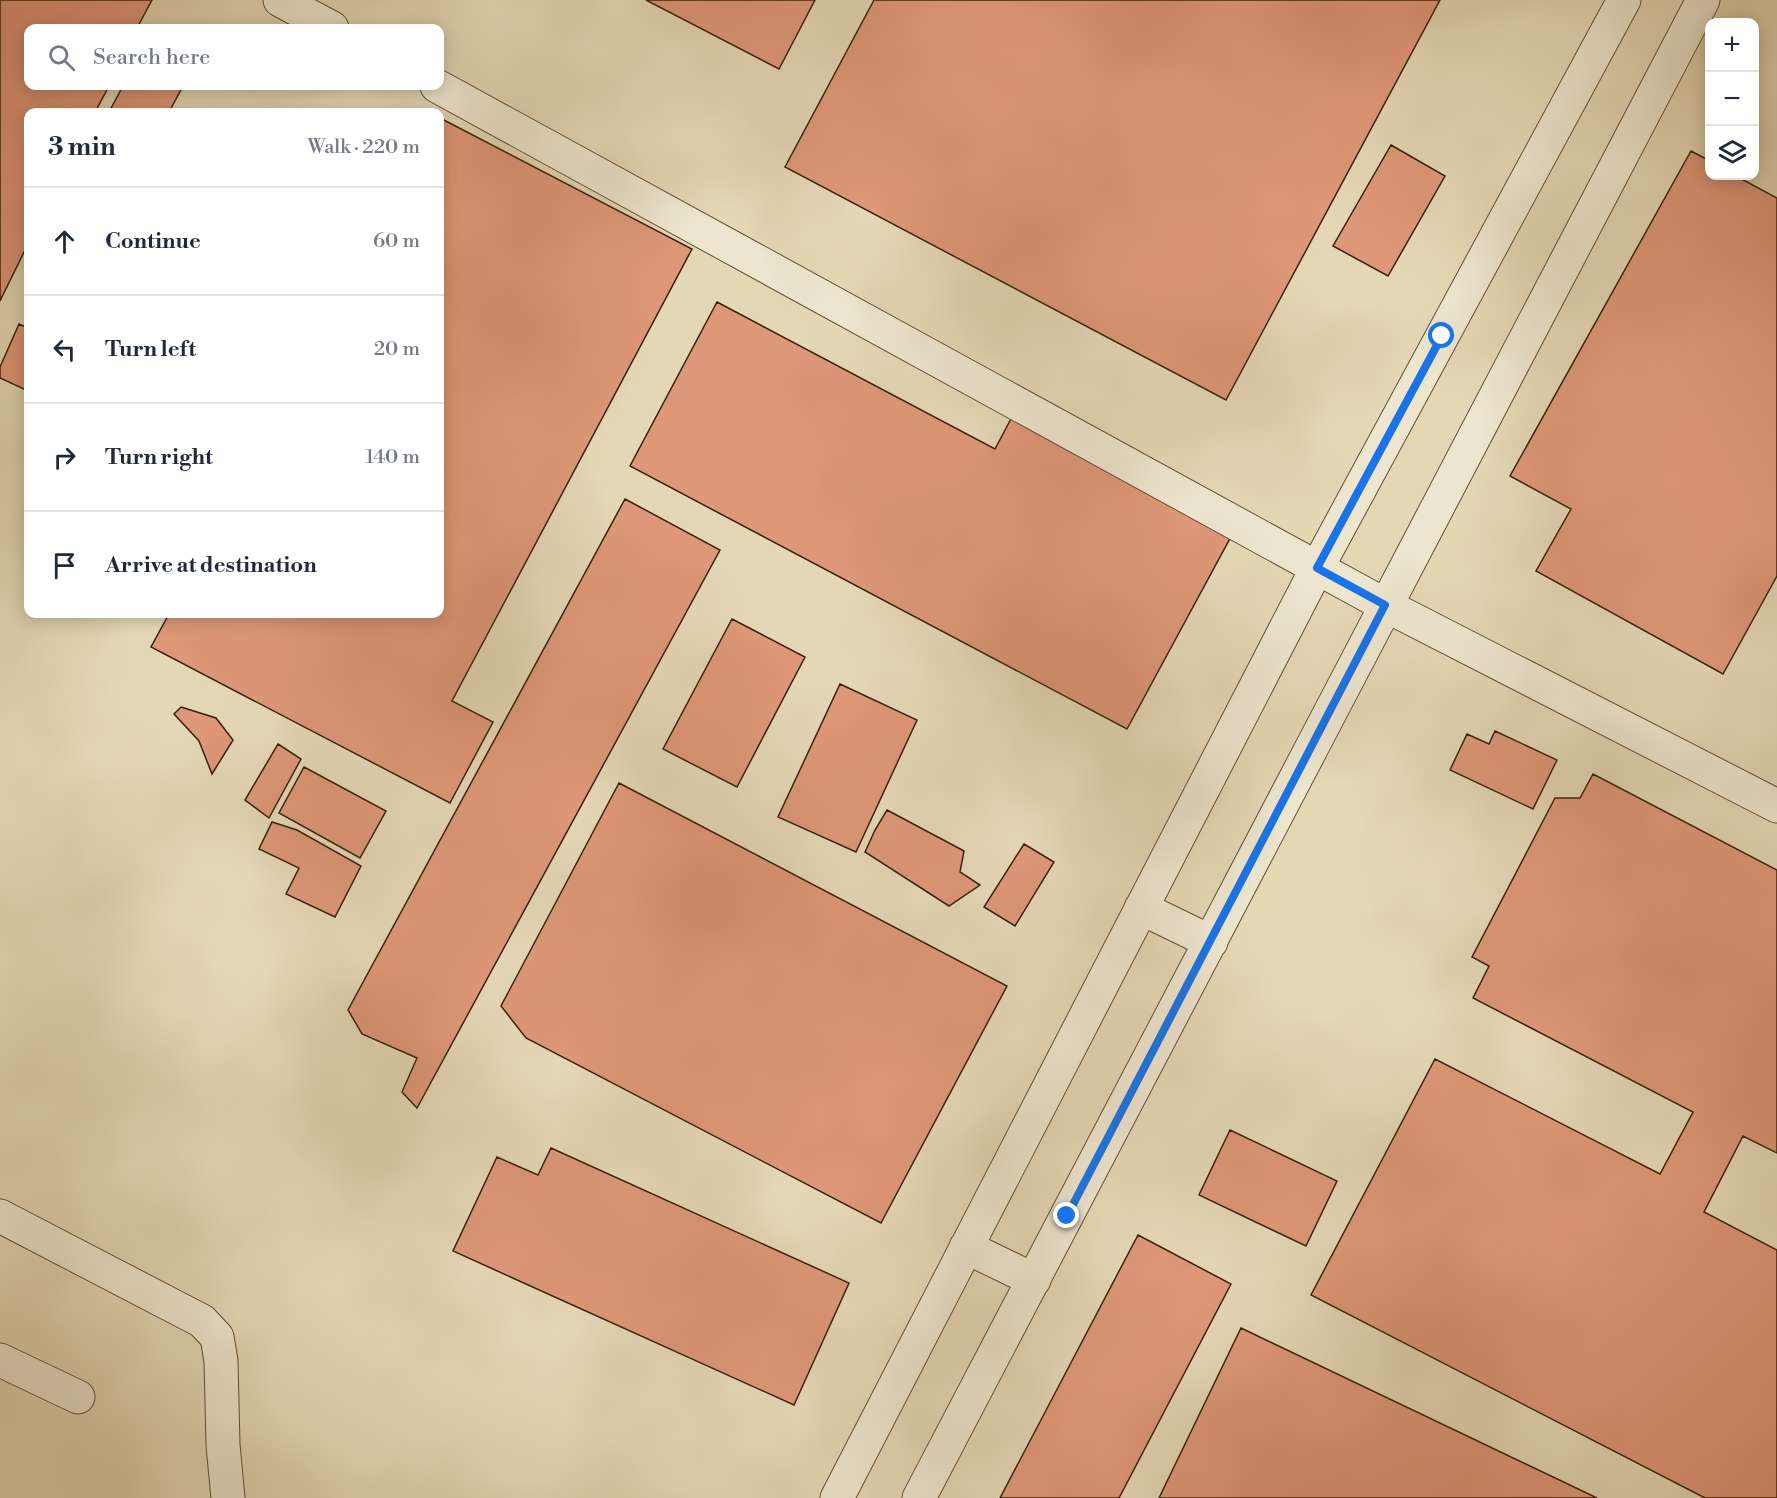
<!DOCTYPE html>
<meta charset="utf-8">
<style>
:root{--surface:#fff;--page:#f2f2f3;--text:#1f2937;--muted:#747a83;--line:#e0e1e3}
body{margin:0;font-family:"Libre Bodoni",serif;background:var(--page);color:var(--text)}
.controls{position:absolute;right:18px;top:18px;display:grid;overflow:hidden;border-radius:12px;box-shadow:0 3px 15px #0003}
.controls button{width:54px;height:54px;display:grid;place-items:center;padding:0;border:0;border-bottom:2px solid var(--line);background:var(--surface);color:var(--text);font:30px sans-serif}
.stop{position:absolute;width:18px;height:18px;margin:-14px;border:4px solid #1a73e8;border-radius:50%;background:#fff}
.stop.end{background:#1a73e8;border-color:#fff;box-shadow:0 2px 6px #0008}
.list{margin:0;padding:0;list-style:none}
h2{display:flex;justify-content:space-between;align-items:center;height:78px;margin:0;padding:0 24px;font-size:26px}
h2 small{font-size:20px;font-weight:400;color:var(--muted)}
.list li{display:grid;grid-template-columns:39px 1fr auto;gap:18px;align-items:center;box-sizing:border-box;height:108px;padding:0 24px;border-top:2px solid var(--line)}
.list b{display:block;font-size:22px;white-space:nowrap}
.list em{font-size:20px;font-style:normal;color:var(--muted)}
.icon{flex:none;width:33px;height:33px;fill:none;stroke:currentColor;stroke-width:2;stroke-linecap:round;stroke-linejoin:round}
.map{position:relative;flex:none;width:1777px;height:1498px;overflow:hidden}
.search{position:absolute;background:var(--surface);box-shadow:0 3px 15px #0003;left:24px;top:24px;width:420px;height:66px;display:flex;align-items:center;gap:15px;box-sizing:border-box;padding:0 21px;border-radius:12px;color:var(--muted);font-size:22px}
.panel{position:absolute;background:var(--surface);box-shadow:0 3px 15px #0003;left:24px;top:108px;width:420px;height:510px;border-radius:12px}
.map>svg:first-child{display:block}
.building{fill:#de9778;stroke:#37220d;stroke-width:1.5}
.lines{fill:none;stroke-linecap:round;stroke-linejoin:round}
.minor-casing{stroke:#624f37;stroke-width:35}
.minor{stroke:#ede5ce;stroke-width:33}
.route{stroke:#1a73e8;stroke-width:8}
</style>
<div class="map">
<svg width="1777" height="1498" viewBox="0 0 1777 1498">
<rect width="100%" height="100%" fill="#e4d7b4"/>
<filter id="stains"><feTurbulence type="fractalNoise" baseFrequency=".00333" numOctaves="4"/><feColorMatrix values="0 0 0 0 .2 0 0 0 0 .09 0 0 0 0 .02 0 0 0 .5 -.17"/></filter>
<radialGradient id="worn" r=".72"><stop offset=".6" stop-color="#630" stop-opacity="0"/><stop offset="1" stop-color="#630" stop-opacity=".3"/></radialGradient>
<!-- building -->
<path class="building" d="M 0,0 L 152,0 L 137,28 L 28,28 L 28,86 L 109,86 L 95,112 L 28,112 L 28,244 L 0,301 Z
M 646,0 L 815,0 L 779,69 Z
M 874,0 L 1440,0 L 1226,400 L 785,167 Z
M 123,86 L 183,86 L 169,112 L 109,112 Z
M 440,118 L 692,249 L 452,701 L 493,722 L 450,803 L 151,647 L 169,614 L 440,614 Z
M 1391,145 L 1445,176 L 1388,276 L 1333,246 Z
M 1691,151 L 1710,161 L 1710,176 L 1736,176 L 1777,198 L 1777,576 L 1723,674 L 1536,571 L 1571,509 L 1510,476 Z
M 717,302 L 995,449 L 1013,415 L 1234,531 L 1127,729 L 630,466 Z
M 19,324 L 28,328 L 28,384 L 26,390 L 0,378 L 0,367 Z
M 625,499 L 720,550 L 417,1108 L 402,1092 L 417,1058 L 362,1034 L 348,1010 Z
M 732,619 L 805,657 L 737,787 L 663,749 Z
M 840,684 L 917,720 L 856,852 L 778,817 Z
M 181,707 L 216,718 L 233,740 L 212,774 L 199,741 L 174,714 Z
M 1495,731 L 1557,760 L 1533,809 L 1450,770 L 1467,734 L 1489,744 Z
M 278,744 L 301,759 L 269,818 L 245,800 Z
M 304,767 L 386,811 L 360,858 L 279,813 Z
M 1593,774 L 1777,870 L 1777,1153 L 1743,1136 L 1704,1212 L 1777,1250 L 1777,1498 L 1705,1498 L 1311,1295 L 1435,1059 L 1660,1174 L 1693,1112 L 1473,998 L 1489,966 L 1472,957 L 1555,798 L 1580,798 Z
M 619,783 L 1007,986 L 881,1223 L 526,1038 L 501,1006 Z
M 887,810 L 964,851 L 960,872 L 980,885 L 949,906 L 865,852 L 875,830 Z
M 272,822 L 297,830 L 361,866 L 335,917 L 286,894 L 299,868 L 259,849 Z
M 1024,844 L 1054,862 L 1015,926 L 984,907 Z
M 1230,1130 L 1337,1181 L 1306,1246 L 1199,1195 Z
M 551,1148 L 849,1283 L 794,1405 L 453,1251 L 497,1157 L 538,1175 Z
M 1138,1235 L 1231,1284 L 1119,1498 L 1000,1498 Z
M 1241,1328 L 1597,1498 L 1159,1498 Z"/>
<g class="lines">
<!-- minor casing -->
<g class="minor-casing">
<path id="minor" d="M 280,0 L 332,28
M 437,86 L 1385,605 L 1777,806
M 1141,908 L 1211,942
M 0,1216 L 202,1321 L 217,1337 L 221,1361 L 223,1445 L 228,1498
M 966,1247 L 1034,1280
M 0,1360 L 78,1397
M 837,1498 L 1317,568 L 1624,0
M 919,1498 C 1181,999 1441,499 1703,0"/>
</g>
<!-- minor -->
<use href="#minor" class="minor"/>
</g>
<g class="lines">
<!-- route -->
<path class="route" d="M 1067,1216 L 1385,605 L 1317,568 L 1442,336"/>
</g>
<rect width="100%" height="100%" filter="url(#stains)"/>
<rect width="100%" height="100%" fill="url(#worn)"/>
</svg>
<div class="controls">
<button>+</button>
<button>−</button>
<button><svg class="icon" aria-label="layers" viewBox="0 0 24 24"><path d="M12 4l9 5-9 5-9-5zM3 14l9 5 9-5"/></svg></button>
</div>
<div class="stop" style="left:1442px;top:336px"></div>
<div class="stop end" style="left:1067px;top:1216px"></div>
<div class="search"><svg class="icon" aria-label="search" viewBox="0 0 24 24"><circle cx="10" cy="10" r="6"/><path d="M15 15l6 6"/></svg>Search here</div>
<section class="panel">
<h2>3 min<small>Walk · 220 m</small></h2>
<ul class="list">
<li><svg class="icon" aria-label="ahead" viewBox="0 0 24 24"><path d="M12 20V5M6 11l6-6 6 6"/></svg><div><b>Continue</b></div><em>60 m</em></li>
<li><svg class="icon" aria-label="left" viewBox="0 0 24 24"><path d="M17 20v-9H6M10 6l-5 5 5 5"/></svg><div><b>Turn left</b></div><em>20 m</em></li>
<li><svg class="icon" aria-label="right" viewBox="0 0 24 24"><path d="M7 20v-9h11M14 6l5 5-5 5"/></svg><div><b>Turn right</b></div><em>140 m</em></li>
<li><svg class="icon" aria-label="arrive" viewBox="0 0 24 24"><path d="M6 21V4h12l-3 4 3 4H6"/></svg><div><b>Arrive at destination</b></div></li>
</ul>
</section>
</div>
